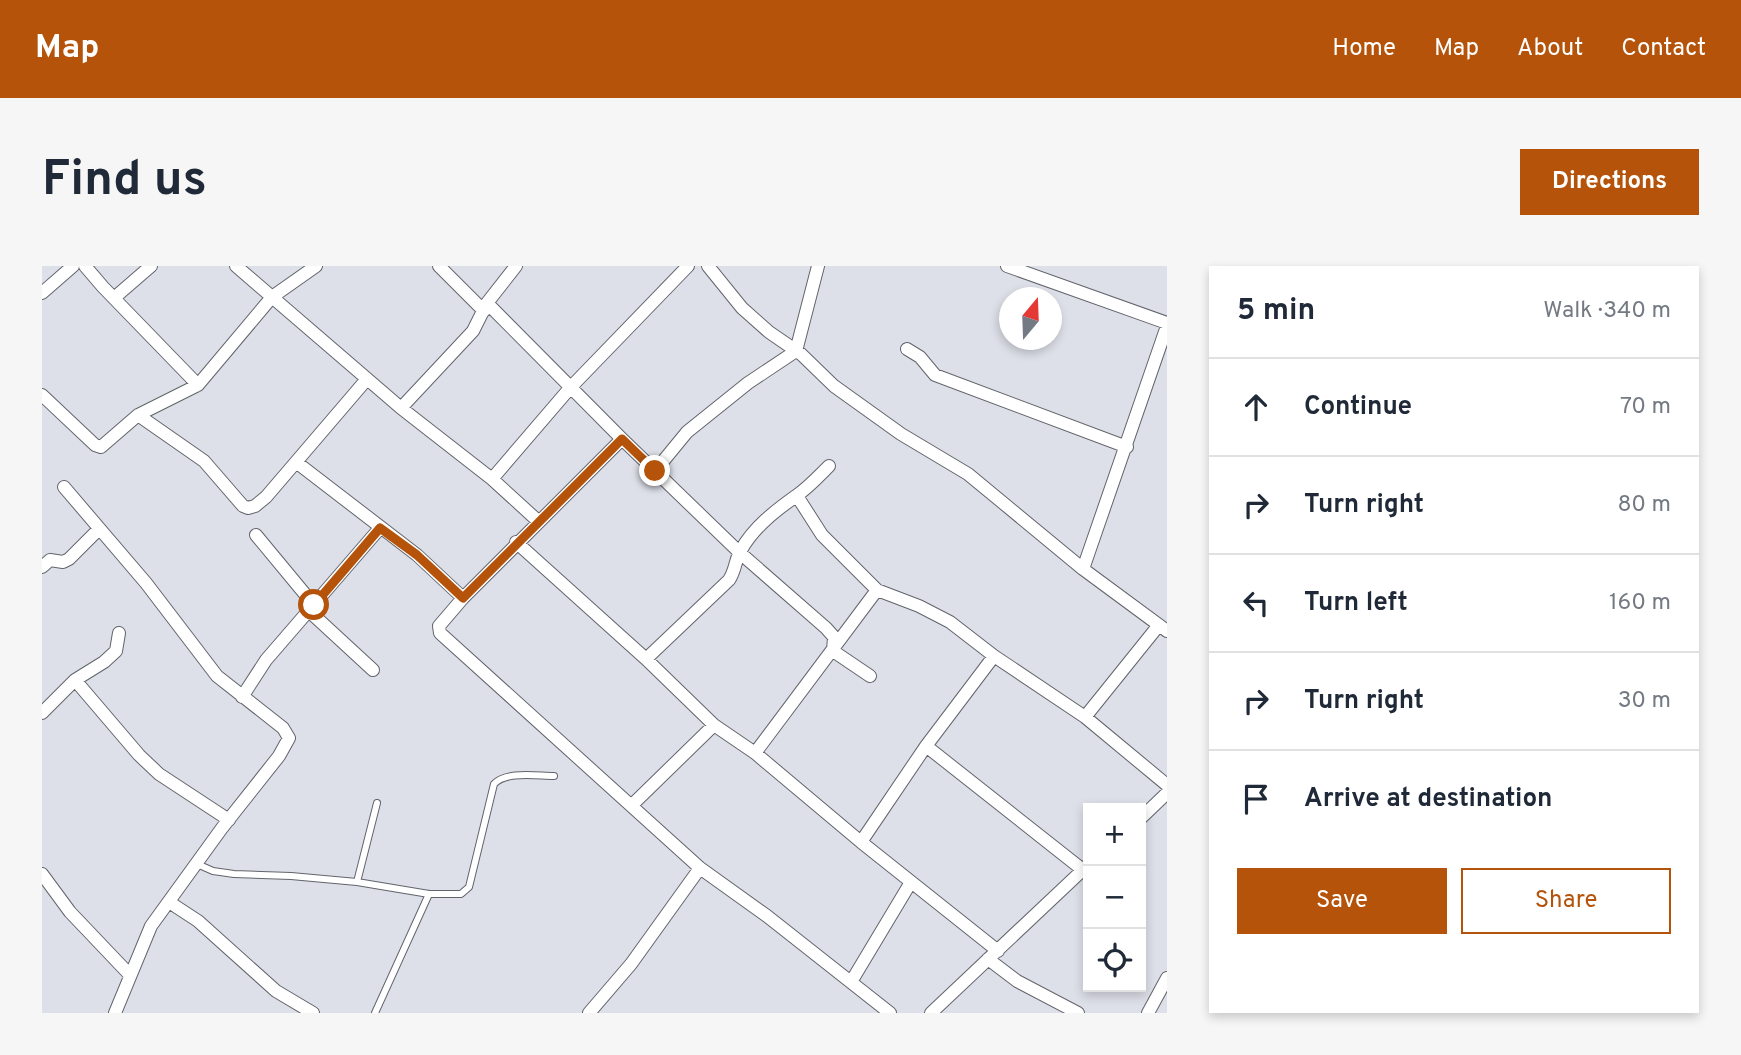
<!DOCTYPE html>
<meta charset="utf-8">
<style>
:root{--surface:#fff;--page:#f6f6f7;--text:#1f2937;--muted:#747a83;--line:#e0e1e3;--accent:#b45309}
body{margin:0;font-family:Overpass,sans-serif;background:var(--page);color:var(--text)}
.controls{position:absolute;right:21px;bottom:21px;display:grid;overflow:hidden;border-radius:0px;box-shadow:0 4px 10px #0003}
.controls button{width:63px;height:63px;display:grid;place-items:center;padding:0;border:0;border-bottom:2px solid var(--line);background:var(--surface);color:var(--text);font:35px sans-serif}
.compass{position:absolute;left:957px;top:21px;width:63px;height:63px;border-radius:50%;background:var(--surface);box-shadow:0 4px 10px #0003;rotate:19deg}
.stop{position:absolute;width:21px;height:21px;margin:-16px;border:5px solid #b45309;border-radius:50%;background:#fff}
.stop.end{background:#b45309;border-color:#fff;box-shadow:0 2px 7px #0008}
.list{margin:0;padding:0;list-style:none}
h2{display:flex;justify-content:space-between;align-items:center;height:91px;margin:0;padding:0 28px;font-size:30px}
h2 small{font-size:23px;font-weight:400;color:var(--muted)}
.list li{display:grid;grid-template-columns:46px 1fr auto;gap:21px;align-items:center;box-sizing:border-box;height:98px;padding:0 28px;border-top:2px solid var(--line)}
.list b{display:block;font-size:26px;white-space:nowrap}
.list em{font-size:23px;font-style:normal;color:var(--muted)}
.actions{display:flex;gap:14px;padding:21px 28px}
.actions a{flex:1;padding:16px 0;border:2px solid var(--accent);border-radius:0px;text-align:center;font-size:24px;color:var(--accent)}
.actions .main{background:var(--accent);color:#fff}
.icon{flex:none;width:38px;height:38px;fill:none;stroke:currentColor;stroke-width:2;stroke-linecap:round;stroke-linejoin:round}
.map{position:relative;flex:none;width:1125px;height:747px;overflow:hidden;border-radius:0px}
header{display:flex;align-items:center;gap:42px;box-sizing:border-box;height:98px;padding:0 35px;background:var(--accent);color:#fff}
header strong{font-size:33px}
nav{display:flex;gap:38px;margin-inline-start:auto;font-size:24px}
.intro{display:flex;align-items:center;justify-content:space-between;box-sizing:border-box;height:168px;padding:0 42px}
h1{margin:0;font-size:49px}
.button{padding:18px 32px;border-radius:0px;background:var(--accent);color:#fff;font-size:24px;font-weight:700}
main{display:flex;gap:42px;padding:0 42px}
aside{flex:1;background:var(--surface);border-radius:0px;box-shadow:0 4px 10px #0003}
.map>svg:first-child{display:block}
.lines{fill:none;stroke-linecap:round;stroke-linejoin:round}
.lane-casing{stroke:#62646b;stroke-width:8}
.street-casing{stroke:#62646b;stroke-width:14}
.lane{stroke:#fff;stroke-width:6}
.street{stroke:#fff;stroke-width:12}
.route{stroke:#b45309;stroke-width:9}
</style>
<header>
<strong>Map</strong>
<nav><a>Home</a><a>Map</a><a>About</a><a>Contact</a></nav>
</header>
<div class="intro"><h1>Find us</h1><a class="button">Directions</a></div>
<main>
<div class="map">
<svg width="1125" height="747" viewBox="0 0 1125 747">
<rect width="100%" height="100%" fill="#dee0e9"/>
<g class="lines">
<!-- lane casing -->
<g class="lane-casing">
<path id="lane" d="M 155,598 L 171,605 L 192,608 L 249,610 L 315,616 L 387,628 L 419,628 L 427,621 L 452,518 C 464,505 494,510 512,510
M 315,616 L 335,537
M 333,747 L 387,628"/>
</g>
<!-- street casing -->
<g class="street-casing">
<path id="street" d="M 43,0 L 61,21 L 156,119
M 194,0 L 359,142 L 450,213 L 496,255
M 397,0 L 442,45
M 666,0 L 700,42 L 727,66 L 759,88 L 792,120 L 859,168 L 926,208 L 1041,303 L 1125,365
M 965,0 L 1125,57
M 0,27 L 31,0
M 72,32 L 109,0
M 445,37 L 580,173 L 697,286 L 784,362 L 792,371 L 791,385 L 828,410
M 865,83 L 878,91 L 893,109 L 1085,181
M 0,129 L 53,179 L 59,181 L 96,149 L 156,119 L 230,31 L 274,0
M 359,142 L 431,65 L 445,37 L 474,0
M 96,149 L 162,195 L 201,240 L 206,242 L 213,240 L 224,231 L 325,113
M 580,173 L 421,332 L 397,360 L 398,367 L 658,602 L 725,650 L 848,747
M 254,196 L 375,289 L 421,332
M 613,205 L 645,166 L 706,117 L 754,85 L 776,0
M 450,213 L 528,122 L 646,0
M 22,221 L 104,317 L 175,410 L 241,462 L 247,472 L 237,490 L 180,562 L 109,660 L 73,747
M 214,269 L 272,339
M 474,276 L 604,393 L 672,459 L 713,487 L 819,576 L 956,685
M 0,301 L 8,294 L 21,296 L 27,293 L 57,263
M 1041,303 L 1125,60
M 835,324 L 877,340 L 908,356 L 952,390
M 267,345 L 331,404
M 604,393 L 687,314 C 694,304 693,293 699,284 C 712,261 733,245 754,230 C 766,222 776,211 787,200
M 33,414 L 97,489 L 117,508 L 187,554
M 200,431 L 224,394 L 338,262
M 0,447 L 33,414 L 62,396 L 74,385 L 77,367
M 1043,451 L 1117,359
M 884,480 L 1041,604
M 713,487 L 835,324 L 780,269 L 755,230
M 590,539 L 672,459
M 1099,552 L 1125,527
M 819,576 L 884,480 L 952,390 L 1043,451 L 1125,519
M 0,608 L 28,646 L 87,708
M 127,636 L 156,655 L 234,725 L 271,747
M 946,693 L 975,715 L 1036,747
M 809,716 L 869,616
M 547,747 L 589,698 L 658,602
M 889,747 L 1046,599
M 1106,747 L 1125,712"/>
</g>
<!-- lane -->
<use href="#lane" class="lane"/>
<!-- street -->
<use href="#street" class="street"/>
</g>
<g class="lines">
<!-- route -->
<path class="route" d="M 272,339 L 338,262 L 375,289 L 421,332 L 580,173 L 613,205"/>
</g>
</svg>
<div class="controls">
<button>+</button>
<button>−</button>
<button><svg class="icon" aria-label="locate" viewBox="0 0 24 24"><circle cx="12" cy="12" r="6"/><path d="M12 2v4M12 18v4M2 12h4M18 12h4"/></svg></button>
</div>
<svg class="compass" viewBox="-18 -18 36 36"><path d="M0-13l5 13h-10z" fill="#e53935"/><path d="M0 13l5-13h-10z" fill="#747a83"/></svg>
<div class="stop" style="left:272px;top:339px"></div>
<div class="stop end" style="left:613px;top:205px"></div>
</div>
<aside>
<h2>5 min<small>Walk · 340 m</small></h2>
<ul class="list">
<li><svg class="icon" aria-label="ahead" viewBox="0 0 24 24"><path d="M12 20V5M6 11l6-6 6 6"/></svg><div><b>Continue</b></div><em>70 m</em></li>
<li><svg class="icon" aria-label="right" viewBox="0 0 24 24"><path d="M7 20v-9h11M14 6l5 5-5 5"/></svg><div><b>Turn right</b></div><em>80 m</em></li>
<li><svg class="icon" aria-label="left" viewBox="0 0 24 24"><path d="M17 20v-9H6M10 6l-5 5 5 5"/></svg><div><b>Turn left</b></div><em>160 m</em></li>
<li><svg class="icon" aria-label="right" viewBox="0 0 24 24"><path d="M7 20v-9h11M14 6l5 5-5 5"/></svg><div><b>Turn right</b></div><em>30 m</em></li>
<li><svg class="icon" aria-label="arrive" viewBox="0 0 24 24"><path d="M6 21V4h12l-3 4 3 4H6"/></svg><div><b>Arrive at destination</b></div></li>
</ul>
<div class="actions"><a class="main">Save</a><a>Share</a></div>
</aside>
</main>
